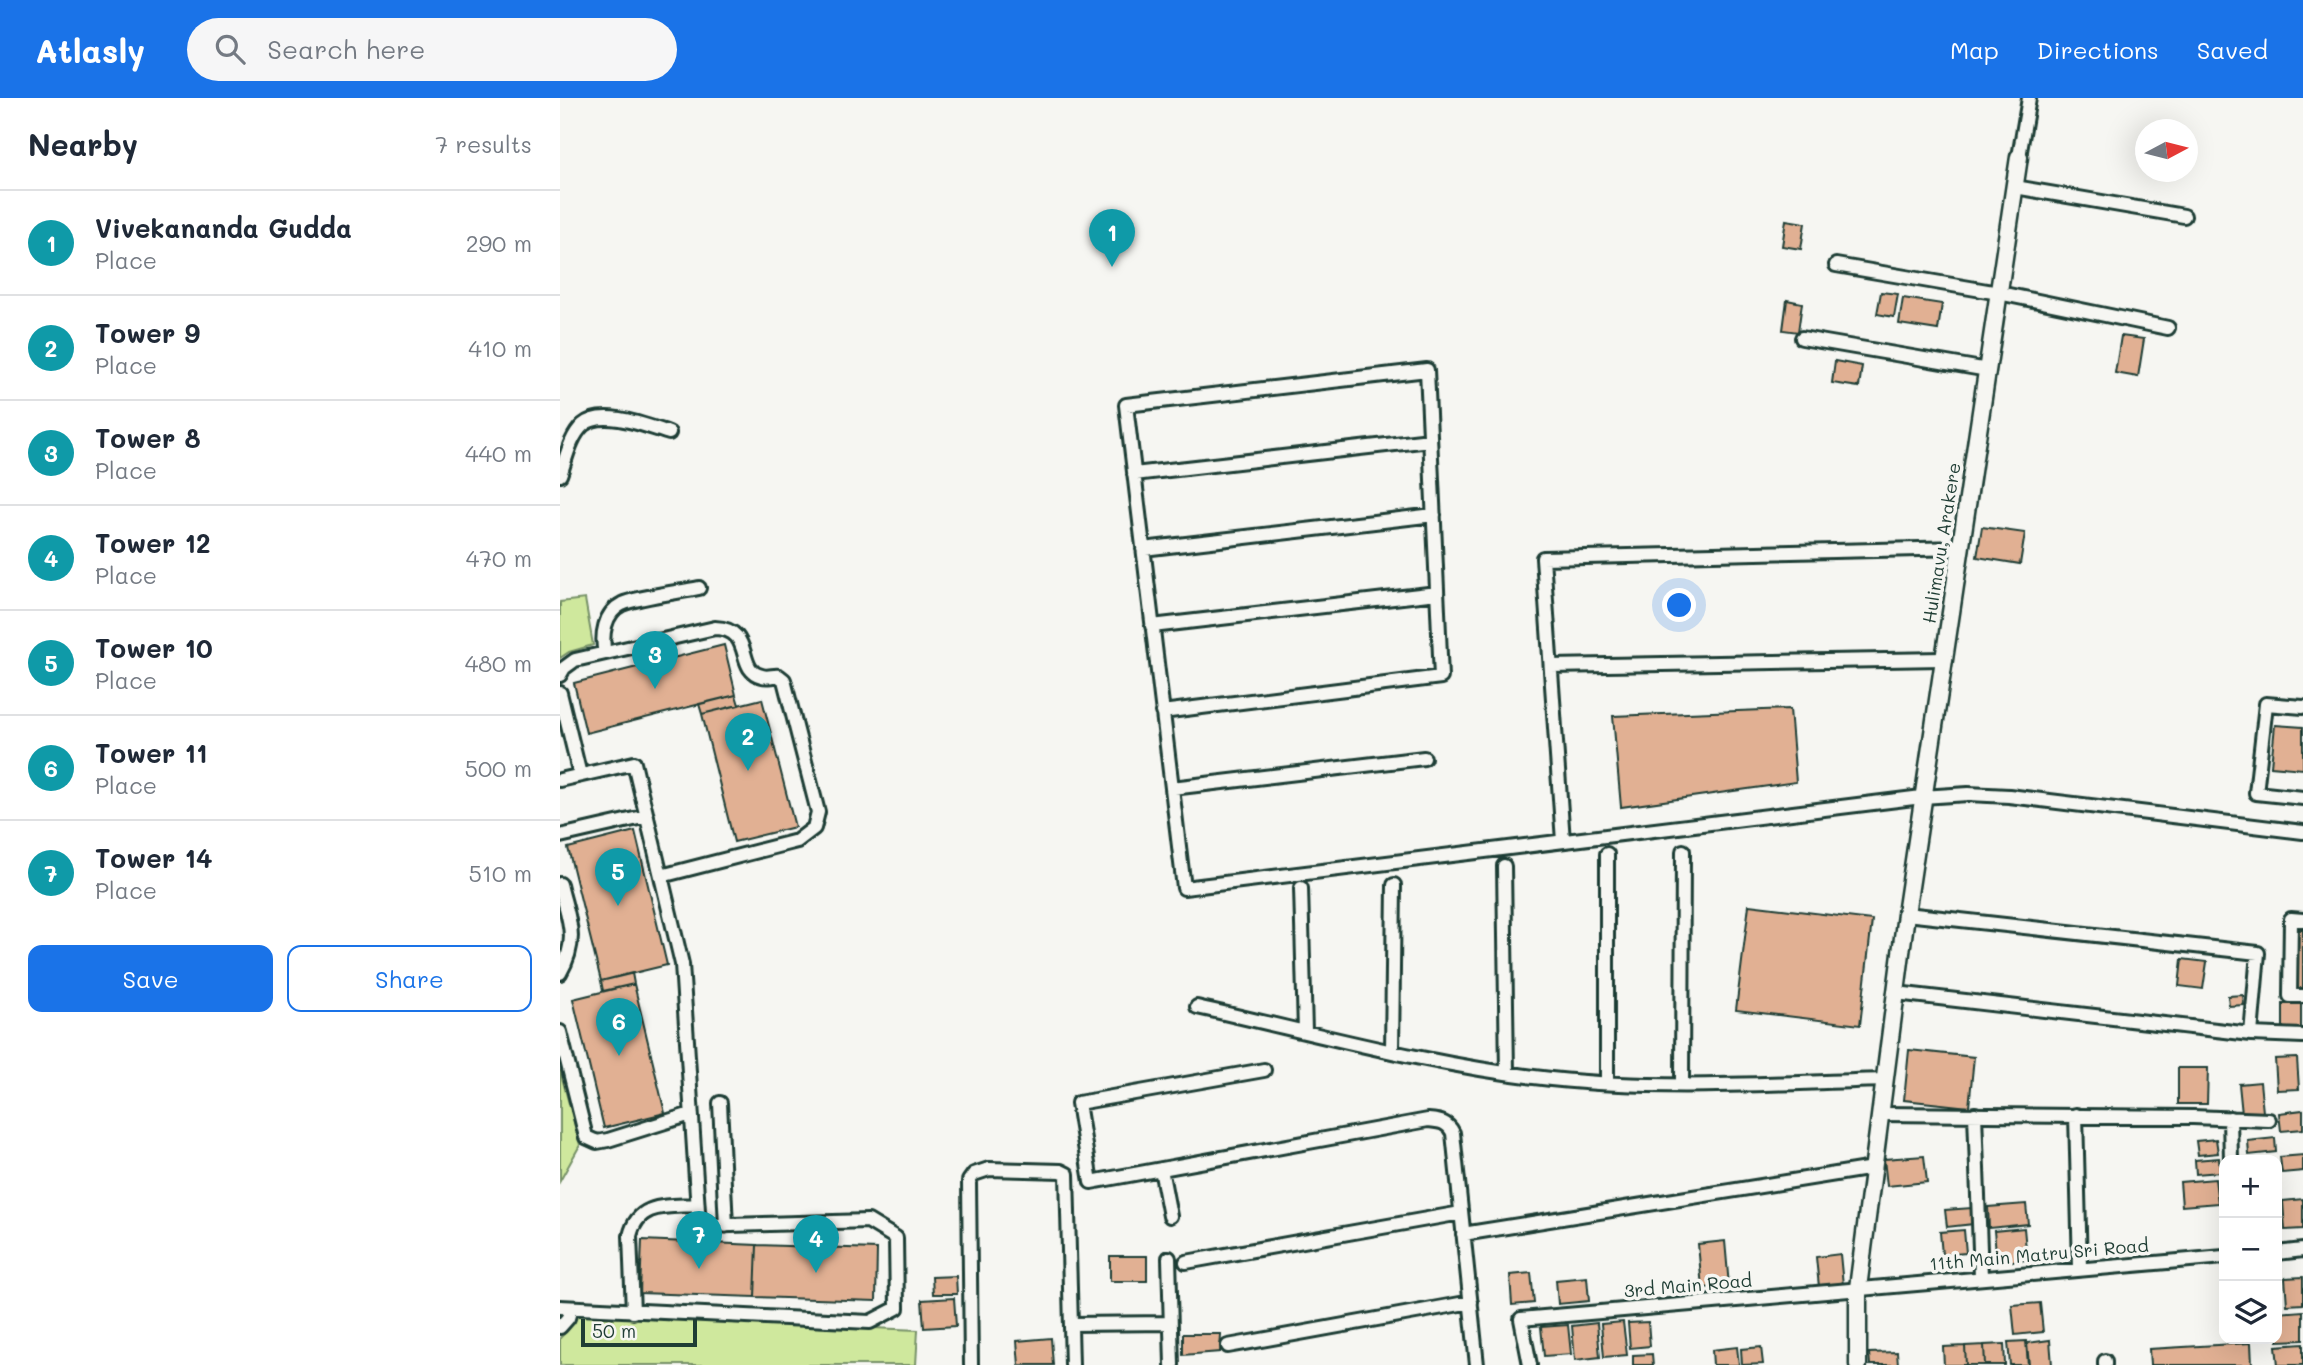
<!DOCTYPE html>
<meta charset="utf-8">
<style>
:root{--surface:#fff;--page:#f6f6f7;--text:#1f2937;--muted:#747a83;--line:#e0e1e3;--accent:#1a73e8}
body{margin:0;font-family:Mali,sans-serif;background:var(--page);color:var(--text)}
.controls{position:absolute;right:21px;bottom:21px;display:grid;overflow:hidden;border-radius:14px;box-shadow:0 7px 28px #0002}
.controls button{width:63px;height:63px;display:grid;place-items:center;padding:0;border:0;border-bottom:2px solid var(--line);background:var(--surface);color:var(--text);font:35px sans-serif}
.compass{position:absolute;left:1575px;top:21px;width:63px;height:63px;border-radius:50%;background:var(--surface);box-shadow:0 7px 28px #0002;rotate:83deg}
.scale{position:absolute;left:21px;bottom:18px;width:116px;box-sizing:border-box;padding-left:7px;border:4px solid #1f3d34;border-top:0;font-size:19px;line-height:24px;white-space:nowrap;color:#1f3d34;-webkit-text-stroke:5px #f6f6f2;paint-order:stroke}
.you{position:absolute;left:1120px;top:508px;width:24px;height:24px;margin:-18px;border:5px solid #fff;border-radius:50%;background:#1a73e8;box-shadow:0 0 0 10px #1a73e833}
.badge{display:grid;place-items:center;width:46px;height:46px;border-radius:50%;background:var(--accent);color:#fff;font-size:23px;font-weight:700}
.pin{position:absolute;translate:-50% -58px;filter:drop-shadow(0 2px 4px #0008)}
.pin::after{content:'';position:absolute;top:37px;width:24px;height:21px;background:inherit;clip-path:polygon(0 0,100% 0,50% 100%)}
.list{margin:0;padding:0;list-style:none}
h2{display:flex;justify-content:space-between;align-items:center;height:91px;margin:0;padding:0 28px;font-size:30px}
h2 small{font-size:23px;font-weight:400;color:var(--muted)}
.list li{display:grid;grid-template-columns:46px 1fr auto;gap:21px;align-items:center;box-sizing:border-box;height:105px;padding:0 28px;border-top:2px solid var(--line)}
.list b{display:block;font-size:26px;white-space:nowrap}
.list p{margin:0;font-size:23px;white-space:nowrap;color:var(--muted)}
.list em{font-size:23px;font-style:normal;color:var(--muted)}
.actions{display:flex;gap:14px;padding:21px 28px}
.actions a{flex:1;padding:16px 0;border:2px solid var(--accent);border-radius:14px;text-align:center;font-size:24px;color:var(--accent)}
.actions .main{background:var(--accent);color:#fff}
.icon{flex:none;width:38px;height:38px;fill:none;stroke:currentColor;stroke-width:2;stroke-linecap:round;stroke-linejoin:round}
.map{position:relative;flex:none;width:1743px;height:1267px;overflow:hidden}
header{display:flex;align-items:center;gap:42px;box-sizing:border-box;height:98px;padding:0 35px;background:var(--accent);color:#fff}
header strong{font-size:33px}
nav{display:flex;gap:38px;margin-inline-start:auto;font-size:24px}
.search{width:490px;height:63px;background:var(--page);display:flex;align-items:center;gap:18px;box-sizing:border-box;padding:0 24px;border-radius:38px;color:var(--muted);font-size:26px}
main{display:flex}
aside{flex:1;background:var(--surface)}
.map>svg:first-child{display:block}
.green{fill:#cfe89d;stroke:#779268;stroke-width:2}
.building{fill:#e1b093;stroke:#1f3d34;stroke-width:2}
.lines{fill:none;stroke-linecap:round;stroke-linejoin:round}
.minor-casing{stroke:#1f3d34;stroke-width:18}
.tertiary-casing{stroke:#1f3d34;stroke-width:21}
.minor{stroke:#f6f6f2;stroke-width:12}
.tertiary{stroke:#f6f6f2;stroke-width:16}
.labels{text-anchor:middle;stroke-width:7;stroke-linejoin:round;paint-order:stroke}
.street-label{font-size:18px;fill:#1f3d34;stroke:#f6f6f2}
</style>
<header>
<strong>Atlasly</strong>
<div class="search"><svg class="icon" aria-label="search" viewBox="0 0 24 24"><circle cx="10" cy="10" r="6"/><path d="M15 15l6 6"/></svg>Search here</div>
<nav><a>Map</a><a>Directions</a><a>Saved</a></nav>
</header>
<main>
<aside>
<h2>Nearby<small>7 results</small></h2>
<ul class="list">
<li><span class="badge" style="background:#0f9aa8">1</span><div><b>Vivekananda Gudda</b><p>Place</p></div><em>290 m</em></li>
<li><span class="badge" style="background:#0f9aa8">2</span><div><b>Tower 9</b><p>Place</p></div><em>410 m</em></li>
<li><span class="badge" style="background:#0f9aa8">3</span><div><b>Tower 8</b><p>Place</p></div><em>440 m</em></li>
<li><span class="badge" style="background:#0f9aa8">4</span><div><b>Tower 12</b><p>Place</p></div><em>470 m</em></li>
<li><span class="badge" style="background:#0f9aa8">5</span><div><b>Tower 10</b><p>Place</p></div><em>480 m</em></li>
<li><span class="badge" style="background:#0f9aa8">6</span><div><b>Tower 11</b><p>Place</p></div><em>500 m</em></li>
<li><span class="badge" style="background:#0f9aa8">7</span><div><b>Tower 14</b><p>Place</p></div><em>510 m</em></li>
</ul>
<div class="actions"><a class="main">Save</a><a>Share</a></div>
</aside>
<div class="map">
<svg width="1743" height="1267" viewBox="0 0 1743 1267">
<rect width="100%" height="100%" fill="#f6f6f2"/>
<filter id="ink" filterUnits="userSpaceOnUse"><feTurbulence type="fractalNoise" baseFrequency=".0143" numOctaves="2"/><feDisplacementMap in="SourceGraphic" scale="14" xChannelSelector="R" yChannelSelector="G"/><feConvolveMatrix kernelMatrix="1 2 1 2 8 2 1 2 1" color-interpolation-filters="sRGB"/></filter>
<g filter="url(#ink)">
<!-- green -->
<path class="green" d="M 25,501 L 33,547 L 9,554 L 0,560 L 0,504 Z
M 0,972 L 20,1047 L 0,1083 Z
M 15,1217 L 358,1232 L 356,1267 L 0,1267 L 0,1240 L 8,1232 Z"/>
<!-- building -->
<path class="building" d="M 1226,122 L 1245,125 L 1241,151 L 1222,148 Z
M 1321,194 L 1338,196 L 1334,219 L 1317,216 Z
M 1343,200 L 1382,206 L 1378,232 L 1339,226 Z
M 1227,202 L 1242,205 L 1238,234 L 1223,232 Z
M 1561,238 L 1584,241 L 1578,279 L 1555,275 Z
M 1275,263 L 1302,268 L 1299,289 L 1272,285 Z
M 1422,429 L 1465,435 L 1460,466 L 1417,459 Z
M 164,547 L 176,597 L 26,635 L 14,585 Z
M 176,597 L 179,607 L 142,616 L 139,606 Z
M 202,601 L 235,729 L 174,744 L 142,616 Z
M 1230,611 L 1236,684 L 1061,709 L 1053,618 Z
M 1715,627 L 1743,629 L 1743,671 L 1711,668 Z
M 75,733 L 107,867 L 41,883 L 8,750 Z
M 1189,807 L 1312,822 L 1300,927 L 1176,912 Z
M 1735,832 L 1743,832 L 1743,894 L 1736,894 Z
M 1622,861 L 1647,864 L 1643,891 L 1619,888 Z
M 72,875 L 74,886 L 43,893 L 41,883 Z
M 74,886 L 105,1015 L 44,1030 L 13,901 Z
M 1683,897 L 1684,907 L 1669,908 L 1668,898 Z
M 1723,906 L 1741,906 L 1741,934 L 1723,935 Z
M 1349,952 L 1414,959 L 1409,1009 L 1344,1002 Z
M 1737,960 L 1739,991 L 1717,992 L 1715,961 Z
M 1618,970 L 1648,970 L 1647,1006 L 1618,1006 Z
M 1700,984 L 1703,1014 L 1682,1016 L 1679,986 Z
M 1743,1012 L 1743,1031 L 1721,1033 L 1719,1015 Z
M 1715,1040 L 1716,1054 L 1689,1057 L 1688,1043 Z
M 1656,1041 L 1658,1055 L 1638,1057 L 1636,1043 Z
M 1743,1057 L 1743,1073 L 1722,1075 L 1720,1059 Z
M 1364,1058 L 1367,1084 L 1327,1088 L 1324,1061 Z
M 1659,1060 L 1660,1074 L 1636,1076 L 1635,1062 Z
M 1655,1081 L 1658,1105 L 1622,1108 L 1620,1084 Z
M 1743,1101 L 1743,1131 L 1725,1132 L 1723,1103 Z
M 1466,1106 L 1468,1126 L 1429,1130 L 1428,1109 Z
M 1412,1110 L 1413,1126 L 1387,1129 L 1385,1112 Z
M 1464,1130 L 1467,1162 L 1437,1164 L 1434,1133 Z
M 1404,1132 L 1406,1155 L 1382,1157 L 1380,1134 Z
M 82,1142 L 197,1147 L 195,1199 L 80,1195 Z
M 1165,1143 L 1169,1188 L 1142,1190 L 1138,1146 Z
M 197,1147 L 317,1151 L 316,1203 L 195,1199 Z
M 1280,1156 L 1283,1187 L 1259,1189 L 1256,1159 Z
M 550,1158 L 587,1158 L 587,1183 L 550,1183 Z
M 971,1175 L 974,1205 L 952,1207 L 950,1177 Z
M 396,1178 L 397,1196 L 373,1196 L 372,1179 Z
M 1027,1179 L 1029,1203 L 998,1206 L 996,1182 Z
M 1743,1179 L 1743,1206 L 1727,1207 L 1725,1180 Z
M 394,1200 L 396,1228 L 364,1230 L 362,1202 Z
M 1480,1205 L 1483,1234 L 1455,1237 L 1452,1207 Z
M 1743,1213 L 1743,1242 L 1718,1243 L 1717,1215 Z
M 1063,1224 L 1067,1257 L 1044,1259 L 1041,1226 Z
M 1088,1224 L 1090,1248 L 1070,1250 L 1068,1225 Z
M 1037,1225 L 1040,1259 L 1015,1262 L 1012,1228 Z
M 1008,1227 L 1011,1256 L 984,1258 L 981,1229 Z
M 623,1236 L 661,1236 L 660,1254 L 623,1257 Z
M 491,1240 L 493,1267 L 459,1267 L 457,1243 Z
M 1490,1242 L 1492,1267 L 1469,1267 L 1467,1245 Z
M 1466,1243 L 1468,1267 L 1450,1267 L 1448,1244 Z
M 1691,1245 L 1692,1267 L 1590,1267 L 1589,1251 Z
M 1444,1246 L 1445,1267 L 1425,1267 L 1424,1247 Z
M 1743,1246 L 1743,1267 L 1718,1267 L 1716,1248 Z
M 1424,1247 L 1425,1267 L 1406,1267 L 1405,1248 Z
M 1405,1248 L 1406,1267 L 1384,1267 L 1383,1249 Z
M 1177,1249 L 1179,1267 L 1153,1267 L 1152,1252 Z
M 1201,1249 L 1203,1266 L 1182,1267 L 1181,1251 Z
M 1337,1254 L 1338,1267 L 1310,1267 L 1309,1255 Z
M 1092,1256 L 1093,1267 L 1073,1267 L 1073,1257 Z"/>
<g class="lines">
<!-- minor casing -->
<g class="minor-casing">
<path id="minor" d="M 1459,59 L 1469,0
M 1455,89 L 1624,118
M 1276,167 L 1439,195 L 1608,230
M 1242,240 L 1428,272
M 574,376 L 870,342
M 0,377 C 6,361 10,339 23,327 C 42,310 87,328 109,335
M 583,451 L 874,417
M 592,528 L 877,495
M 45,555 C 41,538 44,515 62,506 C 77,499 120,494 139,490
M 991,568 L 1383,561
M 0,577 L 4,570 L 15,562 L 155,530 C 195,531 175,573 202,578 C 208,580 214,577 219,578 L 224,582 L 258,714 L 254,730 L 237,743 L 101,778
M 0,595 L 20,677
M 1743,609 L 1706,606 L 1696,695 L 1743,700
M 602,614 L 881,579 L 867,272 L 566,307 L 624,790 L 1362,699 L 1408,696 L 1449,698 L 1743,734
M 0,682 L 74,665 L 122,866 L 139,1128 L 308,1123 L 336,1140 L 337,1210 L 310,1224 L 0,1209
M 612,690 L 864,660
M 0,738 L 87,718
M 1003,743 L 983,460 L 1402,450
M 1047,756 L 1047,984
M 944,768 L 947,975
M 0,786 C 8,821 20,840 0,875
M 741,790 L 745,933
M 1346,816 L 1698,855 L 1691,936
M 1743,822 L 1731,821 L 1730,898 L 1743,898
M 1336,895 L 1691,936 L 1743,938
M 637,909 C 754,935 872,968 991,981 C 1102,993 1215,985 1326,982
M 0,934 L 26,1039 L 37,1044 L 48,1042 L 131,1016
M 832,953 L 834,787
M 704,972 L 518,1005 L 531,1084 L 868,1022 C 880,1023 888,1024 893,1035 L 917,1267
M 1122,986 L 1123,753
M 160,1005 L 166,1128
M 1320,1016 L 1633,1019 L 1709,1022
M 1415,1016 L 1421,1179
M 1516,1017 L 1520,1170
M 1670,1020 L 1671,1062
M 601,1071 L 610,1118
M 903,1136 L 1313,1070
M 1717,1155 L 1743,1152
M 609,1160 L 612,1267
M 626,1164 L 901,1115
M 73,1214 L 70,1138 C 78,1103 109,1109 137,1107
M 512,1226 L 610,1225
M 0,1229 L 8,1220 L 11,1210
M 668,1248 L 911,1204
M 1545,1263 L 1545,1267
M 411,1267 L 409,1083 L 414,1076 L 429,1071 L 501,1073 L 507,1076 L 512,1267
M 970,1267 L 961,1221 L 1664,1159"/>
</g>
<!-- tertiary casing -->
<g class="tertiary-casing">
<path id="tertiary" d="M 1298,1267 L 1298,1190 L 1346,816 L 1459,59"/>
</g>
<!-- minor -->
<use href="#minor" class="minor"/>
<!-- tertiary -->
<use href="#tertiary" class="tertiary"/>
</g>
</g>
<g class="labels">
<!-- street labels -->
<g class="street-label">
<text transform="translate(1382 445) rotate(-81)" y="6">Hulimavu, Arakere</text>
<text transform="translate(1479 1157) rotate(-5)" y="6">11th Main Matru Sri Road</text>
<text transform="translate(1128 1188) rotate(-5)" y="6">3rd Main Road</text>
</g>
</g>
</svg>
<div class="controls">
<button>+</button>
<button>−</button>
<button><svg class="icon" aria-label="layers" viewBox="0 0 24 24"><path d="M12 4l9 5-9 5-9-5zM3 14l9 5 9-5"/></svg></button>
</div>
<svg class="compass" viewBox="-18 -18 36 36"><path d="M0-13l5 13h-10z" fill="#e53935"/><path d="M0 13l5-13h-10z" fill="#747a83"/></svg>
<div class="scale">50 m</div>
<div class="you"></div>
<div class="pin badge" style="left:552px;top:169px;background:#0f9aa8">1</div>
<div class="pin badge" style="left:188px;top:673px;background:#0f9aa8">2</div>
<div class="pin badge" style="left:95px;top:591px;background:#0f9aa8">3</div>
<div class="pin badge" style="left:256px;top:1175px;background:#0f9aa8">4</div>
<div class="pin badge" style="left:58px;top:808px;background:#0f9aa8">5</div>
<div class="pin badge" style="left:59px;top:958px;background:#0f9aa8">6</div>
<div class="pin badge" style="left:139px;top:1171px;background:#0f9aa8">7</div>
</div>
</main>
